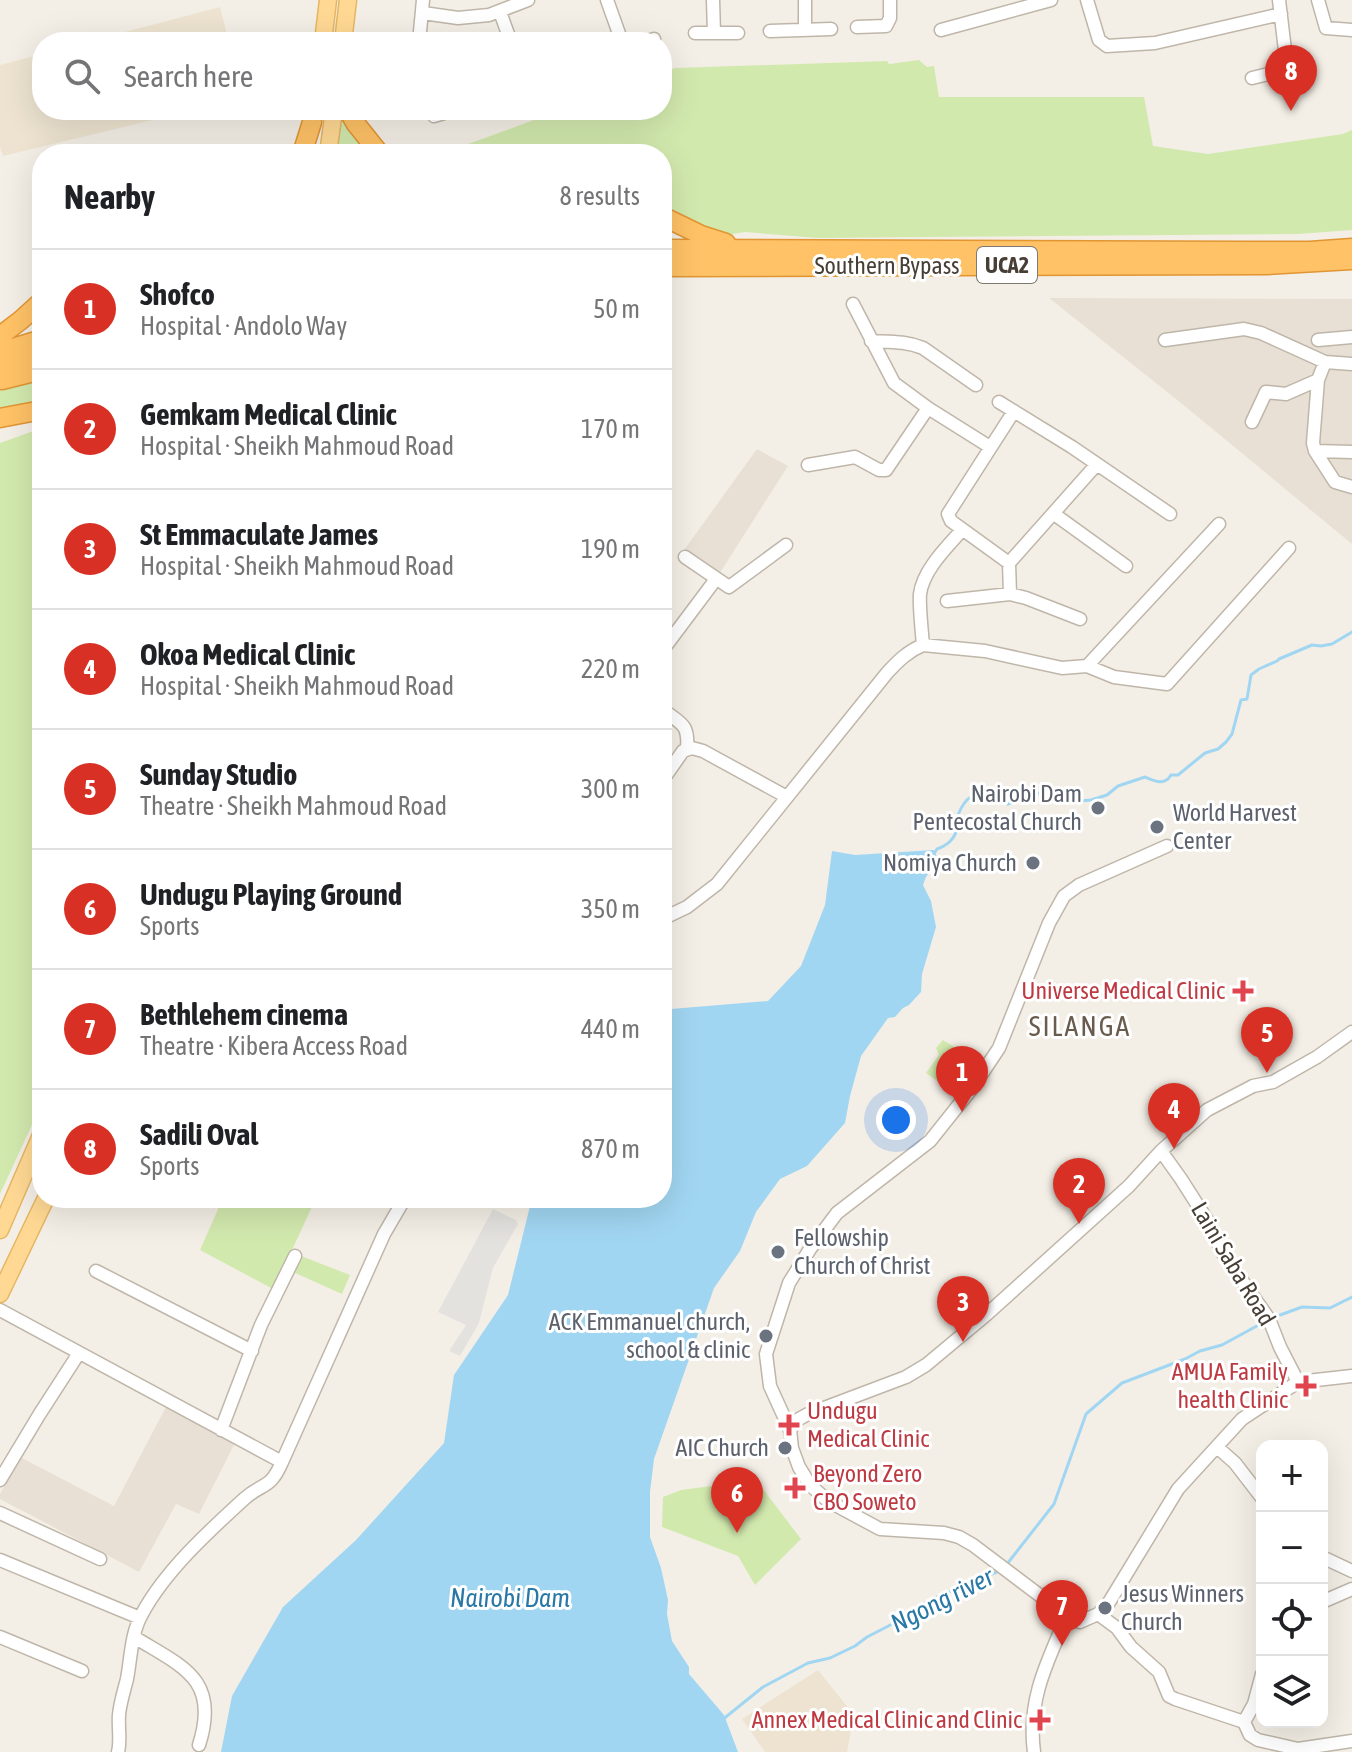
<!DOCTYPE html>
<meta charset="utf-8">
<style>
:root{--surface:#fff;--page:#f6f6f6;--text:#202124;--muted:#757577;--line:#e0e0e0;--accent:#d93025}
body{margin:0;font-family:"Asap Condensed",sans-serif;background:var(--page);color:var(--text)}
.controls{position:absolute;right:24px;bottom:24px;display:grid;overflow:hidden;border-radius:16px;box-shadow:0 8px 32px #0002}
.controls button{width:72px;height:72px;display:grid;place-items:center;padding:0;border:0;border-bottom:2px solid var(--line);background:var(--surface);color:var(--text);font:40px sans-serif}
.you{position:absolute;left:896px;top:1120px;width:28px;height:28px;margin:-20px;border:6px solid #fff;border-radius:50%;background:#1a73e8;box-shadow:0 0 0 12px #1a73e833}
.badge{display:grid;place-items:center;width:52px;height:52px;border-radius:50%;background:var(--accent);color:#fff;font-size:26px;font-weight:700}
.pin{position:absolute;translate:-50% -66px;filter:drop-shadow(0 2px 4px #0008)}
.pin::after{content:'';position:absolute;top:42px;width:28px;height:24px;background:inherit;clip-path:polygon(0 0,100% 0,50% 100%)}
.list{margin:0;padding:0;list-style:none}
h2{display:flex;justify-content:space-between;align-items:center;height:104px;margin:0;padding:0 32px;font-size:34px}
h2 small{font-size:26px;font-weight:400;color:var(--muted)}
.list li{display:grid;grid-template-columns:52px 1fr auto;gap:24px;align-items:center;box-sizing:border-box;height:120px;padding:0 32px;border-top:2px solid var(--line)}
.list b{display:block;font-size:30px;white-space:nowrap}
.list p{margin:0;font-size:26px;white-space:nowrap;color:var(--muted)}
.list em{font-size:26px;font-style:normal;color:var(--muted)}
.icon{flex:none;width:44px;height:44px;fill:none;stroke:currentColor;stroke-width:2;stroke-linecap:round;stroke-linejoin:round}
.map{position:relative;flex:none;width:1352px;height:1752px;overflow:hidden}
.search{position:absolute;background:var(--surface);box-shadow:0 8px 32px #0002;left:32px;top:32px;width:640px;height:88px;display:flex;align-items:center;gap:20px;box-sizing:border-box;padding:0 28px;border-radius:32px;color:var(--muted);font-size:30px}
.panel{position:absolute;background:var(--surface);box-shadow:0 8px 32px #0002;left:32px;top:144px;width:640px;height:1064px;border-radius:32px}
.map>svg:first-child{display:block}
.residential{fill:#e8e0d4}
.education{fill:#ede3d0}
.green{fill:#d2e9ae}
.parking{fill:#e4e2df}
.water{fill:#a1d6f2}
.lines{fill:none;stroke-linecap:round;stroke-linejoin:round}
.stream{stroke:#a1d6f2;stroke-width:3}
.minor-casing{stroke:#bfb6a9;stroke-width:15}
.major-casing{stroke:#e6b662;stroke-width:19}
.highway-casing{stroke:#e19533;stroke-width:21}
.minor{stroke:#fff;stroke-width:12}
.major{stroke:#ffd994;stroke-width:16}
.highway{stroke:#ffc266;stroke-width:18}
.worship-dot{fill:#6b7280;stroke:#fff;stroke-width:3}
.health-dot{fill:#e0444e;stroke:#fff;stroke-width:3}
.labels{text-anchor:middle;stroke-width:6;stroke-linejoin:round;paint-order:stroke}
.shield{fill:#fff;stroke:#7e7972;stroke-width:2}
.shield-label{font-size:22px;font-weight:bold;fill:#473f35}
.street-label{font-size:24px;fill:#473f35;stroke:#fff}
.worship-label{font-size:24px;fill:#5b616d;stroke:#fff;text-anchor:end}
.health-label{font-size:24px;fill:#be3a42;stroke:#fff;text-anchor:end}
.water-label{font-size:26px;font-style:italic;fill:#2978a5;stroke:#fff}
.quarter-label{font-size:28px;letter-spacing:2px;fill:#6a5c4c;stroke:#fff}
</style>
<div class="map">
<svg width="1352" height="1752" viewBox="0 0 1352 1752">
<rect width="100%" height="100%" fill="#f4efe6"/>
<!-- residential -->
<path class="residential" d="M 1049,298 L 1352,299 L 1352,544 L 1181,403 Z
M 757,449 L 788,466 L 716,579 L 684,550 Z
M 167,1405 L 236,1441 L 199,1514 L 176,1504 L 139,1572 L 0,1499 L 0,1494 L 20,1457 L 114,1506 Z"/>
<!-- education -->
<path class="education" d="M 220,7 L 229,42 L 87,42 Z
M 42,54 L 42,110 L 194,110 L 3,156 L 0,147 L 0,65 Z
M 818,1670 L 854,1715 L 847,1752 L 765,1752 L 742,1719 Z"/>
<!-- green -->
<path class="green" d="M 919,60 L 927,67 L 934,66 L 939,97 L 1144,97 L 1153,146 L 1208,154 L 1343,134 L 1352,130 L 1352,230 L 1298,234 L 817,238 L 745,232 L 727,235 L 688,221 L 662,208 L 662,154 L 426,154 L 436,148 L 441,154 L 561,110 L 662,110 L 662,73 L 675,68 L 887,61 L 889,64 Z
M 338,110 L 369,152 L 333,154 Z
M 42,374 L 42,404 L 0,411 L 0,385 Z
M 42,428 L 42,1103 L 0,1194 L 0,443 Z
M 943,1040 L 969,1056 L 944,1086 L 926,1073 L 939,1055 L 936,1048 Z
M 223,1198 L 316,1198 L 292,1250 L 296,1254 L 350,1275 L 342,1294 L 284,1268 L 273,1289 L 200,1250 Z
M 726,1484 L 760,1485 L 801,1539 L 755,1585 L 738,1556 L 662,1527 L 663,1497 L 681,1490 Z"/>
<!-- parking -->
<path class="parking" d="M 493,1209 L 516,1220 L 518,1224 L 493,1268 L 479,1323 L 460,1356 L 449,1351 L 466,1325 L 438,1312 Z"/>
<!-- water -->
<path class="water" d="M 934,850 L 938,859 L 926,877 L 923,885 L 931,901 L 936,927 L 922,974 L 921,992 L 909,1005 L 903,1008 L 895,1017 L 888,1018 L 861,1056 L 850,1096 L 845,1123 L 807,1166 L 780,1179 L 756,1212 L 740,1251 L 714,1288 L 654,1459 L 650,1492 L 650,1537 L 661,1568 L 668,1600 L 667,1614 L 672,1641 L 689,1667 L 689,1674 L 724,1715 L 738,1752 L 221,1752 L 232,1696 L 283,1607 L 356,1540 L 444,1443 L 454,1375 L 508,1295 L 532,1198 L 662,1198 L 662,1012 L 671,1009 L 768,1001 L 801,966 L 825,905 L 832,851 L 855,855 Z"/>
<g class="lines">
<!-- stream -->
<path class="stream" d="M 933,855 L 937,849 C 944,847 953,841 956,832 C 956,830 955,828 956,826 C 957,812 967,791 983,795 C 991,797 1000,801 1008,804 L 1037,793 L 1066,796 L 1080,801 L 1091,800 L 1107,795 L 1118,786 L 1145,777 C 1154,781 1165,786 1171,775 L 1178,775 L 1205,753 L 1218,749 L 1226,742 L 1232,734 L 1241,700 L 1247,699 L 1251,675 L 1259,669 L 1277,661 L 1279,659 L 1312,645 L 1321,646 L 1332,644 L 1352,632
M 1272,1318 L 1302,1307 L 1330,1308 L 1352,1297
M 1007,1564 L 1054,1504 L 1086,1414 L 1122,1383 L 1185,1359 L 1200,1351 L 1222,1345 L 1266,1321
M 722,1720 L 763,1687 L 808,1663 L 830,1658 L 855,1646 L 867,1637 L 904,1618 L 928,1601 L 999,1571"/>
<!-- minor casing -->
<g class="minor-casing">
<path id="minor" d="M 607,0 L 622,42
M 713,0 L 714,33
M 805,0 L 805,30
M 1087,0 L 1099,40 L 1107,46 L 1155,43 L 1281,14
M 1318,0 L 1326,28 L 1352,30
M 500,12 L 511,42
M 423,13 L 458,18 L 489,15 L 528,0
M 857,27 L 886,26 L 890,18 L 890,0
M 941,30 L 1051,0
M 770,31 L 831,29
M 695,33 L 738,33
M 419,42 L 423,0
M 647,42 L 654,39
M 1252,78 L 1285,70 L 1287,67 L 1279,0
M 431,110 L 434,116 L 454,110
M 853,304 L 894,383 L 928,408 L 990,447
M 1165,340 L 1244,329 L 1261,333 L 1325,362 L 1318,380 L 1313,443 L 1315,451 L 1335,482 L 1352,487
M 1318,340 L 1352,337
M 871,341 C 890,342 906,341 923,348 L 976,385
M 1325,362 L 1352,364
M 999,402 L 1072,447 L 1170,514
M 1014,411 L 948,514 L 951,521 L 1009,563 L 1097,464
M 1252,422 L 1266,392 L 1286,394 L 1318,380
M 1315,451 L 1352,452
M 808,465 L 855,457 L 879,470 L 886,470 L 928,408
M 1054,514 L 1126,566
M 685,557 L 729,587 L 786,545
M 1009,563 L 1010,594
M 947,601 L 1010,594 L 1026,598 L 1080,619
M 923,645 C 922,634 919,604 920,594 C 923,570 947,547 962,530
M 662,651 L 716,579
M 1087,666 L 1219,524
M 662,709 C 681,724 689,723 687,749
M 662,781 L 683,751 L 692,748 L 703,751 L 787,797
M 662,919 L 687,907 L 717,884 L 887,673 C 898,661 908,651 923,645 L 985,651 L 1062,668 L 1087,666 L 1114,677 L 1167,684 L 1289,548
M 1161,1151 L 1181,1179 L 1209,1223 L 1222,1252 L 1269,1319 L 1280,1347 L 1298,1382
M 96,1271 L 252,1351
M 0,1310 L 282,1462 L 384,1234 L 405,1198
M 221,1430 L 261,1325 L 295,1256
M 790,1430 L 770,1386 L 766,1354 L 789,1283 L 810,1249 L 837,1213 L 930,1141 L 973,1087 L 999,1048 L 1049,923 L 1064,896 L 1079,885 L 1167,846
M 1217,1447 L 1235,1463 L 1262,1498
M 0,1480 L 39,1415 L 79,1353
M 0,1513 L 100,1559
M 1322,1557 L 1352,1571
M 0,1560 L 140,1618
M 1322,1602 L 1352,1589
M 1098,1614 L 1117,1628 L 1131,1647 L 1159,1672 L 1169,1696 L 1175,1699 L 1244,1722 L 1250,1735 L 1258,1740 L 1298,1749 L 1352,1741
M 1067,1616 L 1080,1622 L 1098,1614 L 1108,1604 L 1178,1489 L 1242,1419 L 1298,1382 L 1352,1376
M 0,1637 L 82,1671
M 134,1637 C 183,1667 220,1679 199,1745
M 1244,1722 L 1254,1704 L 1262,1674
M 118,1752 C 121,1740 118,1728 119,1715 C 120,1703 124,1691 127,1679 C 131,1658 131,1633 142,1614 C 165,1571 209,1531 244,1499 C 263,1482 270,1490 282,1462
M 1034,1752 C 1027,1701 1047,1662 1067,1616 L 973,1545 L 959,1537 L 944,1533 L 880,1529 L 828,1501 L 810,1485 L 799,1467 L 792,1448 L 790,1430 L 797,1420 L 808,1414 L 906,1377 L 926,1365 L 986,1315 L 1129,1186 L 1161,1151 L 1207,1110 L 1253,1086 L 1273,1082 L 1317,1057 L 1352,1032"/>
</g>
<!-- major casing -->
<g class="major-casing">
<path id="major" d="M 323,42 L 328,0
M 343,42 L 348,0
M 328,154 L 334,110
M 0,1230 L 42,1133
M 0,1294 L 46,1198"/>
</g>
<!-- highway casing -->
<g class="highway-casing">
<path id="highway" d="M 348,110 L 356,124 L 380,154
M 302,154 L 312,122
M 662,216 L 701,235 L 726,243
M 662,249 L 1247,251 L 1310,251 L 1352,248
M 662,267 L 1267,265 L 1352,260
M 0,336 L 21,320 L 42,301
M 0,352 L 42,339
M 0,369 L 42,355
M 2,380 L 42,370
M 0,418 L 42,410"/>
</g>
<!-- minor -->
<use href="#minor" class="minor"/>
<!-- major -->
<use href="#major" class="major"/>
<!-- highway -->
<use href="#highway" class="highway"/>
</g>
<!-- markers -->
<g class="worship-dot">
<circle cx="1098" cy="808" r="8"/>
<circle cx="1157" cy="827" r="8"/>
<circle cx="1033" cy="863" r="8"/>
<circle cx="778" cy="1252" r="8"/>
<circle cx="766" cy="1336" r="8"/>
<circle cx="785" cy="1448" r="8"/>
<circle cx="1105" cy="1608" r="8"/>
</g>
<g class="health-dot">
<path d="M1239 979h8v8h8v8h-8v8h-8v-8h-8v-8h8z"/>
<path d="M1302 1374h8v8h8v8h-8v8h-8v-8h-8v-8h8z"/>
<path d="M785 1413h8v8h8v8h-8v8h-8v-8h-8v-8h8z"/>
<path d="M791 1476h8v8h8v8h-8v8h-8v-8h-8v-8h8z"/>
<path d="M1036 1708h8v8h8v8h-8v8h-8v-8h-8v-8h8z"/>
</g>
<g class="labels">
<!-- shield labels -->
<rect class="shield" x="977" y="247" width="60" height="36" rx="6"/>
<g class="shield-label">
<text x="1007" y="273">UCA2</text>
</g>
<!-- street labels -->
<g class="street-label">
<text x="887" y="274">Southern Bypass</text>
<text transform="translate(1233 1264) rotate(59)" y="8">Laini Saba Road</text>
</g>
<!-- worship labels -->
<g class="worship-label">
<text x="1082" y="802">Nairobi Dam<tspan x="1082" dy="28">Pentecostal Church</tspan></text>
<text x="1173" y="821" text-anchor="start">World Harvest<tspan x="1173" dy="28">Center</tspan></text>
<text x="1017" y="871">Nomiya Church</text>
<text x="794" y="1246" text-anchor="start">Fellowship<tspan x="794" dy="28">Church of Christ</tspan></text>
<text x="750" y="1330">ACK Emmanuel church,<tspan x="750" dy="28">school &amp; clinic</tspan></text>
<text x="769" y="1456">AIC Church</text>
<text x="1121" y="1602" text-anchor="start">Jesus Winners<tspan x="1121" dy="28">Church</tspan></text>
</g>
<!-- health labels -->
<g class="health-label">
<text x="1225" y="999">Universe Medical Clinic</text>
<text x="1288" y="1380">AMUA Family<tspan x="1288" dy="28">health Clinic</tspan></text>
<text x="807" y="1419" text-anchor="start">Undugu<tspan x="807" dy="28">Medical Clinic</tspan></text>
<text x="813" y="1482" text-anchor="start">Beyond Zero<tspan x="813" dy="28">CBO Soweto</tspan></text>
<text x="1022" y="1728">Annex Medical Clinic and Clinic</text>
</g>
<!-- water labels -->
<g class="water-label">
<text x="510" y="1607">Nairobi Dam</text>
<text transform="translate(942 1600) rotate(-27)" y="9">Ngong river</text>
</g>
<!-- quarter labels -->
<g class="quarter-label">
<text x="1080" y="1036">SILANGA</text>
</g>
</g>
</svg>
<div class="controls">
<button>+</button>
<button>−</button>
<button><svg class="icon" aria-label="locate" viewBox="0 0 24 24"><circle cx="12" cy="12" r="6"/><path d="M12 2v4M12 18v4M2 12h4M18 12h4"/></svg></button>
<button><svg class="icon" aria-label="layers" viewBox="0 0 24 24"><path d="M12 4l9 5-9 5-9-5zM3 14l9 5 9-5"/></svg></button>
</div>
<div class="you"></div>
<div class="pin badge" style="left:962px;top:1112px">1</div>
<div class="pin badge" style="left:1079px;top:1224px">2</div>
<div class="pin badge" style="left:963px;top:1342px">3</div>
<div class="pin badge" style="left:1174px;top:1149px">4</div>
<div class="pin badge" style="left:1267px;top:1073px">5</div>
<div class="pin badge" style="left:737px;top:1533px">6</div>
<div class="pin badge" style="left:1062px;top:1646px">7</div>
<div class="pin badge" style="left:1291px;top:111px">8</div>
<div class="search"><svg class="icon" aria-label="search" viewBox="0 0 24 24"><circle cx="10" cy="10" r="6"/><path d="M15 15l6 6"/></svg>Search here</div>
<section class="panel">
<h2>Nearby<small>8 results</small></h2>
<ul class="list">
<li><span class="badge">1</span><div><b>Shofco</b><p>Hospital · Andolo Way</p></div><em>50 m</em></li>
<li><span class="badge">2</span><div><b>Gemkam Medical Clinic</b><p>Hospital · Sheikh Mahmoud Road</p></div><em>170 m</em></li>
<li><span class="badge">3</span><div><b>St Emmaculate James</b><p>Hospital · Sheikh Mahmoud Road</p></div><em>190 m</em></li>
<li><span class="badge">4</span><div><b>Okoa Medical Clinic</b><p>Hospital · Sheikh Mahmoud Road</p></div><em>220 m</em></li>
<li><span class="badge">5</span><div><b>Sunday Studio</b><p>Theatre · Sheikh Mahmoud Road</p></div><em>300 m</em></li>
<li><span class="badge">6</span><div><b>Undugu Playing Ground</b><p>Sports</p></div><em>350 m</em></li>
<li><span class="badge">7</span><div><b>Bethlehem cinema</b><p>Theatre · Kibera Access Road</p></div><em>440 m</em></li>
<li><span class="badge">8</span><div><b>Sadili Oval</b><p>Sports</p></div><em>870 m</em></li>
</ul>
</section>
</div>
